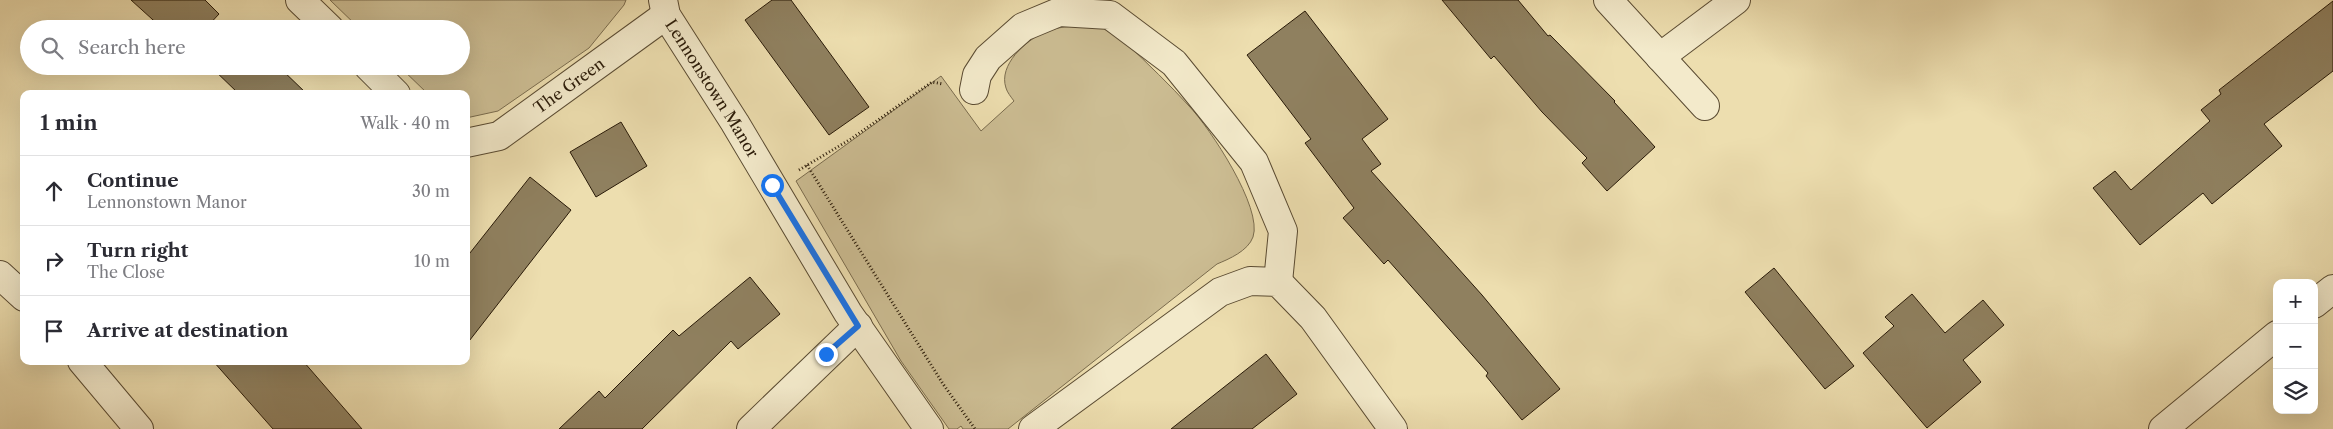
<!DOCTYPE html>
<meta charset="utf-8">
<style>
:root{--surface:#fff;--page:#f7f7f7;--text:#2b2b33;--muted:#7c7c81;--line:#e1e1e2}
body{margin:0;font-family:"Libre Caslon Text",serif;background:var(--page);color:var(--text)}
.controls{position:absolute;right:15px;bottom:15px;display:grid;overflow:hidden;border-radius:10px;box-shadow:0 5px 20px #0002}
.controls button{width:45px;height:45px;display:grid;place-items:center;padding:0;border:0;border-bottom:1px solid var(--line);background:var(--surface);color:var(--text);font:25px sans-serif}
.stop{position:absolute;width:15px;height:15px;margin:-11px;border:4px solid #1a73e8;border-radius:50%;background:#fff}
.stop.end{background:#1a73e8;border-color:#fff;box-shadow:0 1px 5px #0008}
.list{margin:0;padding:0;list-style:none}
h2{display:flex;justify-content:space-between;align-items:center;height:65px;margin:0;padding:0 20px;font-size:21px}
h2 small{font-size:16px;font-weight:400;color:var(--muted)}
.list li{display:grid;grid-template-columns:32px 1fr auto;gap:15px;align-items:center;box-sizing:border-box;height:70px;padding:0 20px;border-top:1px solid var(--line)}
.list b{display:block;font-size:19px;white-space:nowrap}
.list p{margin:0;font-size:16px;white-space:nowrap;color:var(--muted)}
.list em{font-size:16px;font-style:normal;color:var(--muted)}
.icon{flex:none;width:28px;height:28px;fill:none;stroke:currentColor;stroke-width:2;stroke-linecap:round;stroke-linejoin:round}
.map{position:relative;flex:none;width:2333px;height:429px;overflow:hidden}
.search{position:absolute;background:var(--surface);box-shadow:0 5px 20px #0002;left:20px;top:20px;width:450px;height:55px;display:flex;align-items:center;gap:12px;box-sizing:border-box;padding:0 18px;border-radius:28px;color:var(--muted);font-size:19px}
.panel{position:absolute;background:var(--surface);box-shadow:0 5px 20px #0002;left:20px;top:90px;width:450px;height:275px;border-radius:10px}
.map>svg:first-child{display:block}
.green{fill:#ccbd93;stroke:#7a6c4e}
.building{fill:#8f805f;stroke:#291a08}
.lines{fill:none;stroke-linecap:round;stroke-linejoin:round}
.minor-casing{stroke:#5a4b32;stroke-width:30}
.path{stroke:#291a08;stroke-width:3;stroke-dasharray:1 2.5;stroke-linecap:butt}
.minor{stroke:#f3eacb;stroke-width:28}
.route{stroke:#1a73e8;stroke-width:6}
.labels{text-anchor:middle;stroke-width:4;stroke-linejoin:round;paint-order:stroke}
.street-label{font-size:16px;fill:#291a08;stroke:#f3eacb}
</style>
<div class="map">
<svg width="2333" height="429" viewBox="0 0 2333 429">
<rect width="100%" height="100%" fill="#eddeaf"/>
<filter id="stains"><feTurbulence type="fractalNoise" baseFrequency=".004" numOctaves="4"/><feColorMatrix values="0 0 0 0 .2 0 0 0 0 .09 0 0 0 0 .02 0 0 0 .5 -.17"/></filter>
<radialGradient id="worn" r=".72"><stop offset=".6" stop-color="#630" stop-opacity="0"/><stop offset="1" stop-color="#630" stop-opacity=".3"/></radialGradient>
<!-- green -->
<path class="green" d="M 330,0 L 626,0 L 624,5 L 589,48 L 498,111 L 466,118 L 466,94 L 428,94 L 399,66 L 461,66 L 461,29 L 360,29 Z
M 1098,25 C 1107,31 1119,37 1127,44 C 1148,64 1170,85 1189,106 C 1210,128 1263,208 1253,237 C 1248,251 1229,259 1217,264 L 1008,429 L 963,429 L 961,426 L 957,429 L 949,429 L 901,361 L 796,181 L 941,76 L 981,131 L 1014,101 C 1011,97 1007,92 1006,88 C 998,65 1026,40 1045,32 C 1061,25 1081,26 1098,25 Z"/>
<!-- building -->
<path class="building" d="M 131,0 L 205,0 L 219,14 L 205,29 L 163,29 Z
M 772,0 L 791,0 L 869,107 L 829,135 L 745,20 Z
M 1442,0 L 1518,0 L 1548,36 L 1550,35 L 1615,101 L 1614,102 L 1655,147 L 1607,191 L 1582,163 L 1587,158 L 1542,112 L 1494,56 L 1491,59 Z
M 2333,1 L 2333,71 L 2264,124 L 2282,146 L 2212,204 L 2203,193 L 2140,245 L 2093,188 L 2115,171 L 2131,190 L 2210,121 L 2201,110 L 2221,94 L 2219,90 Z
M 1305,11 L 1388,119 L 1362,139 L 1381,164 L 1371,171 L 1482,295 L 1560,389 L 1522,420 L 1486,376 L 1488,373 L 1388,260 L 1384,264 L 1343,218 L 1354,208 L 1305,143 L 1311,139 L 1247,55 Z
M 210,66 L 278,66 L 307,94 L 239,94 Z
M 621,122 L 647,166 L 596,197 L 570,152 Z
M 530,177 L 571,210 L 466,345 L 466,258 Z
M 1774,268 L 1854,366 L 1825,389 L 1745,292 Z
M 750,277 L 780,314 L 738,349 L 731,341 L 642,429 L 559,429 L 599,391 L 605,398 L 673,330 L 679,336 Z
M 1912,294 L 1945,333 L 1983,300 L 2004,325 L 1963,360 L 1981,382 L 1927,428 L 1863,353 L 1894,326 L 1885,317 Z
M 1266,354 L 1297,394 L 1252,429 L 1171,429 Z
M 213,361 L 303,361 L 362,429 L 273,429 Z"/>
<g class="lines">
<!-- minor casing -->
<g class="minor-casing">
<g id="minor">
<path d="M 300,0 L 330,29"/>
<path id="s1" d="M 663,0 L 666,15 L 735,123 L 848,313 L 929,429"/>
<path d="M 1608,0 L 1705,106"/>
<path d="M 1660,57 L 1736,0"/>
<path d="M 368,66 L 396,94"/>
<path d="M 974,90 L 977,75 L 988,58 L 1023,27 L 1059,12 L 1110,15 L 1174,63 L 1254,162 L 1283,231 L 1278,282"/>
<path id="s2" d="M 466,143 L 499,136 L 666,15"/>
<path d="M 0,275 L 24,297"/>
<path d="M 2314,304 L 2333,289"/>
<path d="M 82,361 L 139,429"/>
<path d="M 751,429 L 858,326"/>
<path d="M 1033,429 L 1220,292 L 1250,281 L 1278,282 L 1313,318 L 1393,429"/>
<path d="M 2163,429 L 2277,335"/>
</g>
</g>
<!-- path -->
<path class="path" d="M 807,165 L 943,384 L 975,429
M 799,170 L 851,139 L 932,82 L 943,84"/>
<!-- minor -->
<use href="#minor" class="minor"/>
</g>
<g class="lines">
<!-- route -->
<path class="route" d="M 772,185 L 858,326 L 826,354"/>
</g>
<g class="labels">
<!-- street labels -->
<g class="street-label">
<text dy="6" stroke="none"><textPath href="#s2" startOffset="120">The Green</textPath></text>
<text dy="6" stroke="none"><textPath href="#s1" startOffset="102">Lennonstown Manor</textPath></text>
</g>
</g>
<rect width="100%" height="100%" filter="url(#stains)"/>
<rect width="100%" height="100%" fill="url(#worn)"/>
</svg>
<div class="controls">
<button>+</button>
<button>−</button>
<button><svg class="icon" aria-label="layers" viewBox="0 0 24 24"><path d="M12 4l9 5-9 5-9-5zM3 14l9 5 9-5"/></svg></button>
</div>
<div class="stop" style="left:772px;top:185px"></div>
<div class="stop end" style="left:826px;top:354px"></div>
<div class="search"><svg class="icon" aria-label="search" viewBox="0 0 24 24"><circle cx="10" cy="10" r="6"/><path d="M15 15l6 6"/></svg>Search here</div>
<section class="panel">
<h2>1 min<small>Walk · 40 m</small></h2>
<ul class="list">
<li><svg class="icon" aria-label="ahead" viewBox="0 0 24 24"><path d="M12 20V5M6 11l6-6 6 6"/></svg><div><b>Continue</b><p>Lennonstown Manor</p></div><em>30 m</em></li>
<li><svg class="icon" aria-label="right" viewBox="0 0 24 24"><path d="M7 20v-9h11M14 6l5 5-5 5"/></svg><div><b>Turn right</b><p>The Close</p></div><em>10 m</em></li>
<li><svg class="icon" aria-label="arrive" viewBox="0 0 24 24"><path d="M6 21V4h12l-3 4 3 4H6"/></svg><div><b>Arrive at destination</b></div></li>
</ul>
</section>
</div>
